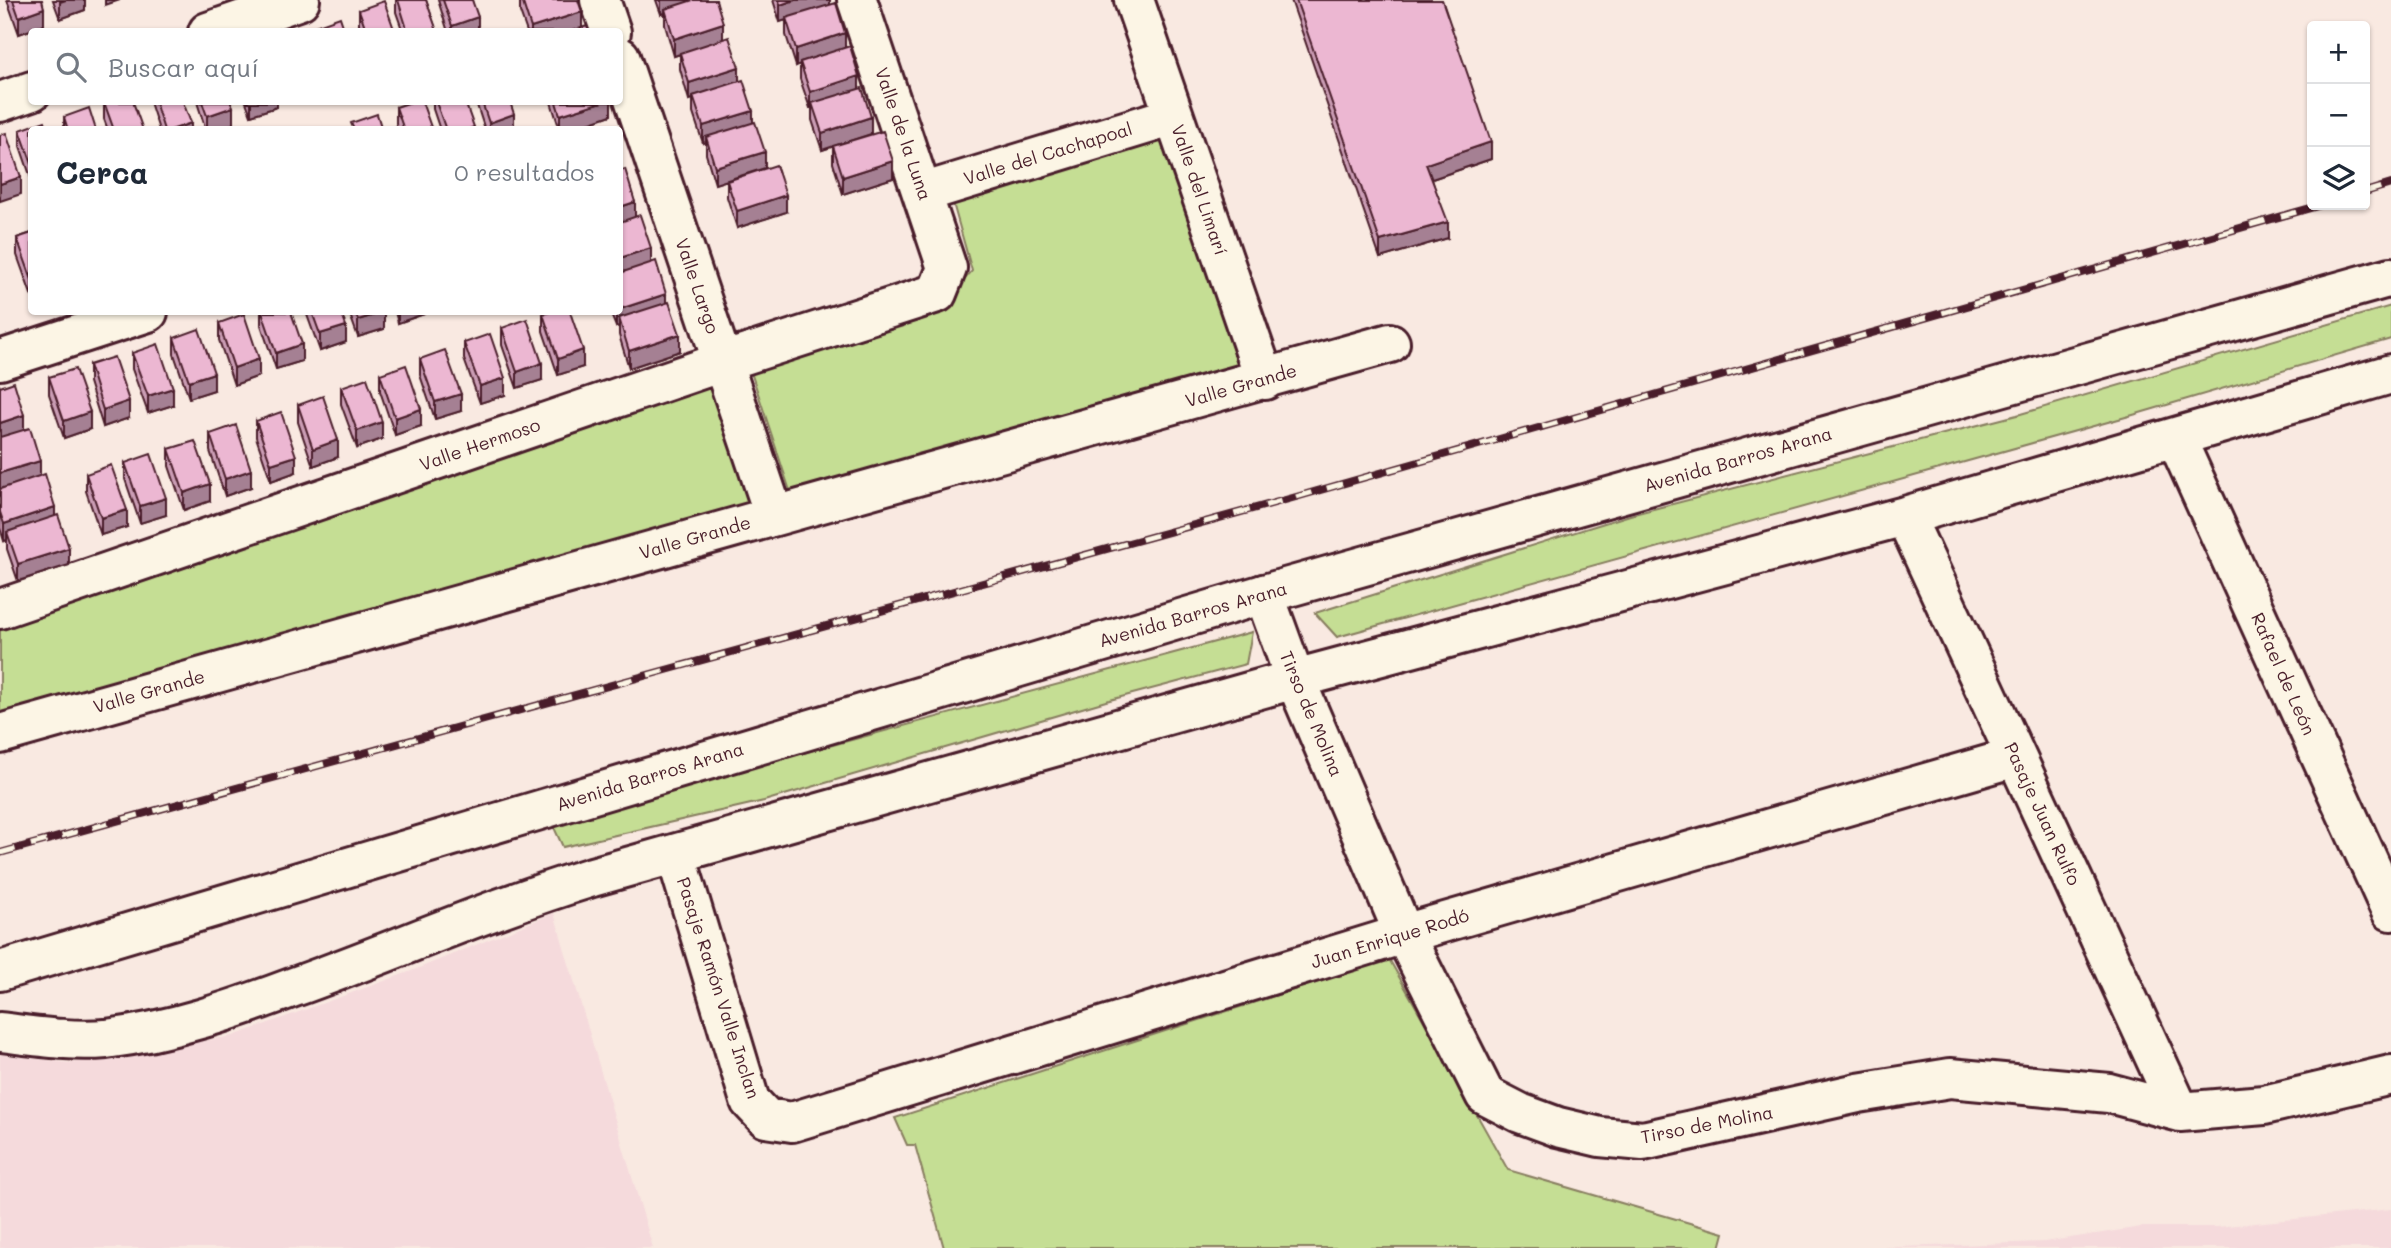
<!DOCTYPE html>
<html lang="es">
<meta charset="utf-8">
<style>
:root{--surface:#fff;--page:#f2f2f3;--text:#1f2937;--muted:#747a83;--line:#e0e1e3}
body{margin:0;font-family:Mali,sans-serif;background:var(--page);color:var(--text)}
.controls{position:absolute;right:21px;top:21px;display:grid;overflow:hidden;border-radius:7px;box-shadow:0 2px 5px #0004}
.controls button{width:63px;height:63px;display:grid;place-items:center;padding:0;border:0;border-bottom:2px solid var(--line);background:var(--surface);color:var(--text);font:35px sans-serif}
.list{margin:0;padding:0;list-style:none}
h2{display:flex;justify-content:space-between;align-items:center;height:91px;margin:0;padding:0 28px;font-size:30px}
h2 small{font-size:23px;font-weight:400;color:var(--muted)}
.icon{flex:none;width:38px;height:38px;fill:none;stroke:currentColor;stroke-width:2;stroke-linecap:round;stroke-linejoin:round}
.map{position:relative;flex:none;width:2391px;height:1248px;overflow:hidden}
.search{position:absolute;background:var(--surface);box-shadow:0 2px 5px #0004;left:28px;top:28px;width:595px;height:77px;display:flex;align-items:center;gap:18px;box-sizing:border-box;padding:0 24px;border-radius:7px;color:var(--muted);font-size:26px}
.panel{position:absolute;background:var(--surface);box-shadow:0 2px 5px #0004;left:28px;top:126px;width:595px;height:189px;border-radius:7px}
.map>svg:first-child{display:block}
.built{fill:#f5dadc}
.green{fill:#c5de94;stroke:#887e60;stroke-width:2}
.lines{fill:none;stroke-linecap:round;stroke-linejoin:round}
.minor-casing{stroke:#4a1f2b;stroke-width:44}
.secondary-casing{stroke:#4a1f2b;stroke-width:44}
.minor{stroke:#fcf5e5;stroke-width:38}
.secondary{stroke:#fcf5e5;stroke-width:38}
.rail-casing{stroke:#4a1f2b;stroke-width:8}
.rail{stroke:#fcf5e5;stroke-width:5;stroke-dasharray:16;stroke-linecap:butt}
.wall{fill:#cb9db5;stroke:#4a1f2b;stroke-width:2}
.shaded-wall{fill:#a58093;stroke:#4a1f2b;stroke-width:2}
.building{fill:#ecb7d2;stroke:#4a1f2b;stroke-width:2}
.labels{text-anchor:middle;stroke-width:5;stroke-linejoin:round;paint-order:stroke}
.street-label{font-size:18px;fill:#4a1f2b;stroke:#fcf5e5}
</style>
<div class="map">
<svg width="2391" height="1248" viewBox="0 0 2391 1248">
<rect width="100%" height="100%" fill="#f9e9e1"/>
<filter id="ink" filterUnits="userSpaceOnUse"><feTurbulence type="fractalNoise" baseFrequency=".0143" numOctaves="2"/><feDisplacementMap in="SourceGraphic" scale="14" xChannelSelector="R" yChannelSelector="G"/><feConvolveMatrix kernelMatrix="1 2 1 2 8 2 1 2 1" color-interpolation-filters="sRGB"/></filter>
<g filter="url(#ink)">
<!-- built -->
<path class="built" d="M 554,913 L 653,1248 L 0,1248 L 0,1054 L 70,1063 L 233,1036 L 409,972 Z
M 2391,1209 L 2391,1248 L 1870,1248 L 2044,1242 L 2141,1227 L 2217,1227 Z"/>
<!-- green -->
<path class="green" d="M 1179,124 L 1260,367 L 792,497 L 749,366 L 944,303 L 972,271 L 951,196 Z
M 2391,306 L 2391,339 L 2133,415 L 1337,637 L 1315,613 L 1630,515 L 2017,415 Z
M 727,374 L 770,504 L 0,723 L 0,630 Z
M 1252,632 L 1246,664 L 1106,701 L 764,801 L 563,847 L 551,821 Z
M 1389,959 L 1508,1170 L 1724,1233 L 1720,1248 L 944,1248 L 915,1145 L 907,1145 L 895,1118 Z"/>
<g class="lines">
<!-- minor casing -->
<g class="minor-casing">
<path id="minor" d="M 600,0 L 611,32
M 1134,0 L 1265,380
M 208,32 L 300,0
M 620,57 L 774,515
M 0,102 L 32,91
M 922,193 L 1174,116
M 0,360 L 148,312
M 2176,438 L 2391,911
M 1905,516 L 2180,1112
M 1264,594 L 1295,679 L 1404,934 L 1485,1095 L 1520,1113 L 1558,1127 L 1600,1137 L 1643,1141 L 1858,1093 L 1950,1078 L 2109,1093 L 2180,1112 L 2264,1105 L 2391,1075
M 0,609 L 722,362 L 937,293 L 947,268 L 857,0
M 0,734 L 1390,343
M 676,855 L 750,1101 L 766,1118 L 792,1122 L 1404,934 L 2016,757
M 0,1032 C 34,1036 71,1042 106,1039 C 171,1031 233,1010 294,987 C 394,951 491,908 592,877 L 1295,679 L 1905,516 L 2391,374"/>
</g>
<!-- secondary casing -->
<g class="secondary-casing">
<path id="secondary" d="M 0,971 L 1264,594 L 2391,277"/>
</g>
<!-- minor -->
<use href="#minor" class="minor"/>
<!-- secondary -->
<use href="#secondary" class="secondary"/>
<!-- rail casing -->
<g class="rail-casing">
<path id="rail" d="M 2365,192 L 2391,184
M 0,853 L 1296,497 L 2321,205"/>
</g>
<!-- rail -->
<use href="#rail" class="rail"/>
</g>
<!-- wall -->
<path class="wall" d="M 7,0 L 42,0 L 44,25 L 19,34 Z
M 53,0 L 85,0 L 85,10 L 60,19 Z
M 396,0 L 426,0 L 437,32 L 403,32 L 396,12 Z
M 438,0 L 472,0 L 478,32 L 448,32 Z
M 520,0 L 578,0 L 582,27 L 589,32 L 527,32 L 520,12 Z
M 656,0 L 716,0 L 723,39 L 753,123 L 765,168 L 715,184 L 706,154 L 706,142 L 703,143 L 693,113 L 693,99 L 689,100 L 680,69 L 680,54 L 674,56 L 665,25 L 665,13 L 661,14 Z
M 773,0 L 830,0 L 830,5 L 859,88 L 871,134 L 822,150 L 812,120 L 812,108 L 810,108 L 800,79 L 800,64 L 796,66 L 786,35 L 786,20 L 780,22 Z
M 1291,0 L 1442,0 L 1491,159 L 1432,179 L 1448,238 L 1380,258 Z
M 359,10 L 395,32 L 361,32 L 359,26 Z
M 104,102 L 143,130 L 108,130 L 104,119 Z
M 150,102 L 183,102 L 191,130 L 159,130 Z
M 197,102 L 231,102 L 233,124 L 217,130 L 206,130 Z
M 246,102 L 277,102 L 277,107 L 251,115 Z
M 433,102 L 465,102 L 474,130 L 440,130 L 433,109 Z
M 476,102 L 510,102 L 514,130 L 485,130 Z
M 551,102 L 611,102 L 611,115 L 568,130 L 560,130 Z
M 396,107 L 432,130 L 398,130 L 396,124 Z
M 64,117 L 96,130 L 64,130 Z
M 20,130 L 32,130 L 32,181 L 20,146 Z
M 833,146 L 893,178 L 843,194 L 833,163 Z
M 727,181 L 786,212 L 737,228 L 727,197 Z
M 635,216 L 666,303 L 680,351 L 629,368 L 619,335 L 619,326 L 616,327 L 610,312 L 620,312 Z
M 32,233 L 32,297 L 17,255 L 17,238 Z
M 261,312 L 291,312 L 302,361 L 276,369 L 261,325 Z
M 306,312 L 341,312 L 346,342 L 320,351 Z
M 349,312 L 384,312 L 384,329 L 358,337 Z
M 395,312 L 424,312 L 424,314 L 398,323 Z
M 543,314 L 583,367 L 558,375 L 543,331 Z
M 219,323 L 259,376 L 234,385 L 219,340 Z
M 502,328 L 542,380 L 517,388 L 502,345 Z
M 174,338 L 214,390 L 189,398 L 174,354 Z
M 464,343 L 505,395 L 480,403 L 464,359 Z
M 132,353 L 173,405 L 148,413 L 132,369 Z
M 420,359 L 461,411 L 435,419 L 420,375 Z
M 89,365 L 129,418 L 103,427 L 89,382 Z
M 380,374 L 421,426 L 395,435 L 380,391 Z
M 49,377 L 90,429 L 64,438 L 49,394 Z
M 0,387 L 24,430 L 40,476 L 55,516 L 69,565 L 18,581 L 7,549 L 7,540 L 4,541 L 0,528 Z
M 341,387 L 382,439 L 357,448 L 341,404 Z
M 298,405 L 338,457 L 313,466 L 298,422 Z
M 256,421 L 296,472 L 271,481 L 256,437 Z
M 210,434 L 251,487 L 225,496 L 210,451 Z
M 169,449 L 210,501 L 184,510 L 169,466 Z
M 125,463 L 166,515 L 140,523 L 125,479 Z
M 86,474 L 127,527 L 101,535 L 86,491 Z"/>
<!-- shaded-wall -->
<path class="shaded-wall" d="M 66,0 L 85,0 L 85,10 L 60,19 L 60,2 Z
M 105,0 L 120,0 L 105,5 Z
M 661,0 L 704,0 L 665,9 L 665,13 L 661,14 Z
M 795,0 L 830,0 L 830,6 L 780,22 L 780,5 Z
M 44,8 L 44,25 L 19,34 L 19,17 Z
M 582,12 L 582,29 L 573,32 L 531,32 L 531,28 Z
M 478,17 L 478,32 L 452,32 L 452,26 Z
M 723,23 L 723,40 L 674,56 L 674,39 Z
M 845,33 L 845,50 L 800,62 L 800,64 L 796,66 L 796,49 Z
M 739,67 L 739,84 L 693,96 L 693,99 L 689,100 L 689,83 Z
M 859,76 L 859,93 L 812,103 L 812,108 L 810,108 L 810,92 Z
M 251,102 L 277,102 L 277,107 L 251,115 Z
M 602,102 L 611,102 L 611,115 L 568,130 L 560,130 L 560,115 Z
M 233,107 L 233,124 L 217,130 L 207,130 L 207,116 Z
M 753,111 L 753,127 L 706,137 L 706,142 L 703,143 L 703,126 Z
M 514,114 L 514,130 L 489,130 L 489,123 Z
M 871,117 L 871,134 L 822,150 L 822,133 Z
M 191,123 L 191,130 L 171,130 Z
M 1491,142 L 1491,159 L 1426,181 L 1426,164 Z
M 765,152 L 765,168 L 715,184 L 715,167 Z
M 893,161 L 893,178 L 843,194 L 843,177 Z
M 21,177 L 21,194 L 0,201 L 0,184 Z
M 786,195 L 786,212 L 737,228 L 737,211 Z
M 635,202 L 635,219 L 620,224 L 620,207 Z
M 1448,222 L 1448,238 L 1380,258 L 1380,241 Z
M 651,248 L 651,264 L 620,274 L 620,258 Z
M 666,294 L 666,311 L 619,318 L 619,326 L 616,327 L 616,312 L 620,312 L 620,309 Z
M 384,312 L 384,329 L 358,337 L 358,320 Z
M 398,312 L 424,312 L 424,314 L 398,323 Z
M 346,326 L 346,342 L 320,351 L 320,334 Z
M 680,334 L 680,351 L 629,368 L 629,351 Z
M 302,344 L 302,361 L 276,369 L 276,353 Z
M 583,350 L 583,367 L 558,375 L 558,359 Z
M 259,359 L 259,376 L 234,385 L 234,368 Z
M 542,363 L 542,380 L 517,388 L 517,372 Z
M 214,373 L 214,390 L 189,398 L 189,381 Z
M 505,378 L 505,395 L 480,403 L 480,386 Z
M 173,388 L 173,405 L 148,413 L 148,396 Z
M 461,394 L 461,411 L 435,419 L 435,402 Z
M 129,401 L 129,418 L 103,427 L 103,410 Z
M 421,409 L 421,426 L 395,435 L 395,418 Z
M 90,412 L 90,429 L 64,438 L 64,421 Z
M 24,415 L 24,432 L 0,440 L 0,423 Z
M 382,422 L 382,439 L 357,448 L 357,431 Z
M 338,440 L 338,457 L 313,466 L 313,449 Z
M 296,456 L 296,472 L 271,481 L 271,464 Z
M 40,461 L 40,477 L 0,490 L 0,473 Z
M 251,470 L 251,487 L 225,496 L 225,479 Z
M 210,484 L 210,501 L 184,510 L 184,493 Z
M 166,498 L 166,515 L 140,523 L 140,506 Z
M 55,507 L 55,524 L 7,532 L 7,540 L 4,541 L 4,524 Z
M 127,510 L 127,527 L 101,535 L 101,518 Z
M 69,548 L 69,565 L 18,581 L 18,564 Z"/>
<!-- building -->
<path class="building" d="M 13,0 L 42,0 L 44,8 L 19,17 Z
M 398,0 L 426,0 L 437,31 L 408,32 Z
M 443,0 L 472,0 L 478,17 L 452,26 Z
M 522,0 L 578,0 L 582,12 L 531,28 Z
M 693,0 L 716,0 L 723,23 L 674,39 L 665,9 Z
M 779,0 L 795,0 L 780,5 Z
M 1296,0 L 1442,0 L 1491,142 L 1426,164 L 1448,222 L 1380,241 Z
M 384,1 L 395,32 L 367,32 L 359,10 Z
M 836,3 L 845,33 L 796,49 L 786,18 Z
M 340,17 L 345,32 L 317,32 L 315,26 Z
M 587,26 L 589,32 L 569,32 Z
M 729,37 L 739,67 L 689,83 L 680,53 Z
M 850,46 L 859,76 L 810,92 L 800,62 Z
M 743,80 L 753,111 L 703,126 L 693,96 Z
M 862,88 L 871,117 L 822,133 L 812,103 Z
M 104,102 L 133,102 L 143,130 L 114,130 Z
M 155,102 L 183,102 L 191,123 L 171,130 L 164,130 Z
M 202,102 L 231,102 L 233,107 L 207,116 Z
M 411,102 L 422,102 L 432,130 L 404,130 L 396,107 Z
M 436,102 L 465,102 L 474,127 L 467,130 L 446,130 Z
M 482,102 L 510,102 L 514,114 L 489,123 Z
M 556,102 L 602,102 L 560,115 Z
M 89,108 L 96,130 L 68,130 L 64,117 Z
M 377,114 L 382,130 L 354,130 L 351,123 Z
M 45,121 L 48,130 L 32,130 L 32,164 L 20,130 Z
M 755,122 L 765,152 L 715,167 L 706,137 Z
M 883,131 L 893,161 L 843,177 L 833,146 Z
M 6,133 L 21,177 L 0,184 L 0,135 Z
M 776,165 L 786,195 L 737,211 L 727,181 Z
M 625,169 L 635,202 L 620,207 L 620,171 Z
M 640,215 L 651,248 L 620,258 L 620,222 Z
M 32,233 L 32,280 L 17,238 Z
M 656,261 L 666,294 L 620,309 L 620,273 Z
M 669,302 L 680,334 L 629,351 L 619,318 Z
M 262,312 L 291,312 L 302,344 L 276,353 Z
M 312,312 L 341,312 L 346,326 L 320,334 Z
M 355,312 L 384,312 L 358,320 Z
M 550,312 L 570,312 L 583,350 L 558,359 L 543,314 Z
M 244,314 L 259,359 L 234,368 L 219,323 Z
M 527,319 L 542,363 L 517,372 L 502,328 Z
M 199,329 L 214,373 L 189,381 L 174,338 Z
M 490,334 L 505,378 L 480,386 L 464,343 Z
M 158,344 L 173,388 L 148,396 L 132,353 Z
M 445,350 L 461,394 L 435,402 L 420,359 Z
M 114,357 L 129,401 L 103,410 L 89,365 Z
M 406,365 L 421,409 L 395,418 L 380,374 Z
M 75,369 L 90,412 L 64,421 L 49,377 Z
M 367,378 L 382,422 L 357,431 L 341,387 Z
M 14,382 L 24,415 L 0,423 L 0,387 Z
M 323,396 L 338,440 L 313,449 L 298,405 Z
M 281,412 L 296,456 L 271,464 L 256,421 Z
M 236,425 L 251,470 L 225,479 L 210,434 Z
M 30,428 L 40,461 L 0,473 L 0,437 Z
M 195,441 L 210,484 L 184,493 L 169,449 Z
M 151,454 L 166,498 L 140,506 L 125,463 Z
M 111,465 L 127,510 L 101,518 L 86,474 Z
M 45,474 L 55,507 L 4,524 L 0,512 L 0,489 Z
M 58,515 L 69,548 L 18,564 L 7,532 Z"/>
</g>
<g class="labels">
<!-- street labels -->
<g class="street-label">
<text transform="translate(903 134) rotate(71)" y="6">Valle de la Luna</text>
<text transform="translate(1048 154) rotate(-17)" y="6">Valle del Cachapoal</text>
<text transform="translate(1199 190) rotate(71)" y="6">Valle del Limarí</text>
<text transform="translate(697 286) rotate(71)" y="6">Valle Largo</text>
<text transform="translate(1241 386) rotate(-16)" y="6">Valle Grande</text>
<text transform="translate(480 445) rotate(-19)" y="6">Valle Hermoso</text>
<text transform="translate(1738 460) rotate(-16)" y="6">Avenida Barros Arana</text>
<text transform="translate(695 538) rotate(-16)" y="6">Valle Grande</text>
<text transform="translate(1193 615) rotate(-16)" y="6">Avenida Barros Arana</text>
<text transform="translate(2283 674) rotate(66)" y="6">Rafael de León</text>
<text transform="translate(149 692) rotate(-16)" y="6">Valle Grande</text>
<text transform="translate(1311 714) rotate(67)" y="6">Tirso de Molina</text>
<text transform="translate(650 777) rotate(-17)" y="6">Avenida Barros Arana</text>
<text transform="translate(2042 814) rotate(65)" y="6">Pasaje Juan Rulfo</text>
<text transform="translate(1390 939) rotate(-17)" y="6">Juan Enrique Rodó</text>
<text transform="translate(718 988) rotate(72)" y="6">Pasaje Ramón Valle Inclan</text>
<text transform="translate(1707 1125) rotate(-11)" y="6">Tirso de Molina</text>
</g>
</g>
</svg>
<div class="controls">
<button>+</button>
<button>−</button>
<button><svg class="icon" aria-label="layers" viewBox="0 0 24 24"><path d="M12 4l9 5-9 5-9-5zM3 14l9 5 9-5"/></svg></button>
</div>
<div class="search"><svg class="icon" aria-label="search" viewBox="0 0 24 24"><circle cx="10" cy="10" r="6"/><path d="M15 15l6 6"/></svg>Buscar aquí</div>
<section class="panel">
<h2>Cerca<small>0 resultados</small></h2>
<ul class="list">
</ul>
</section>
</div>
